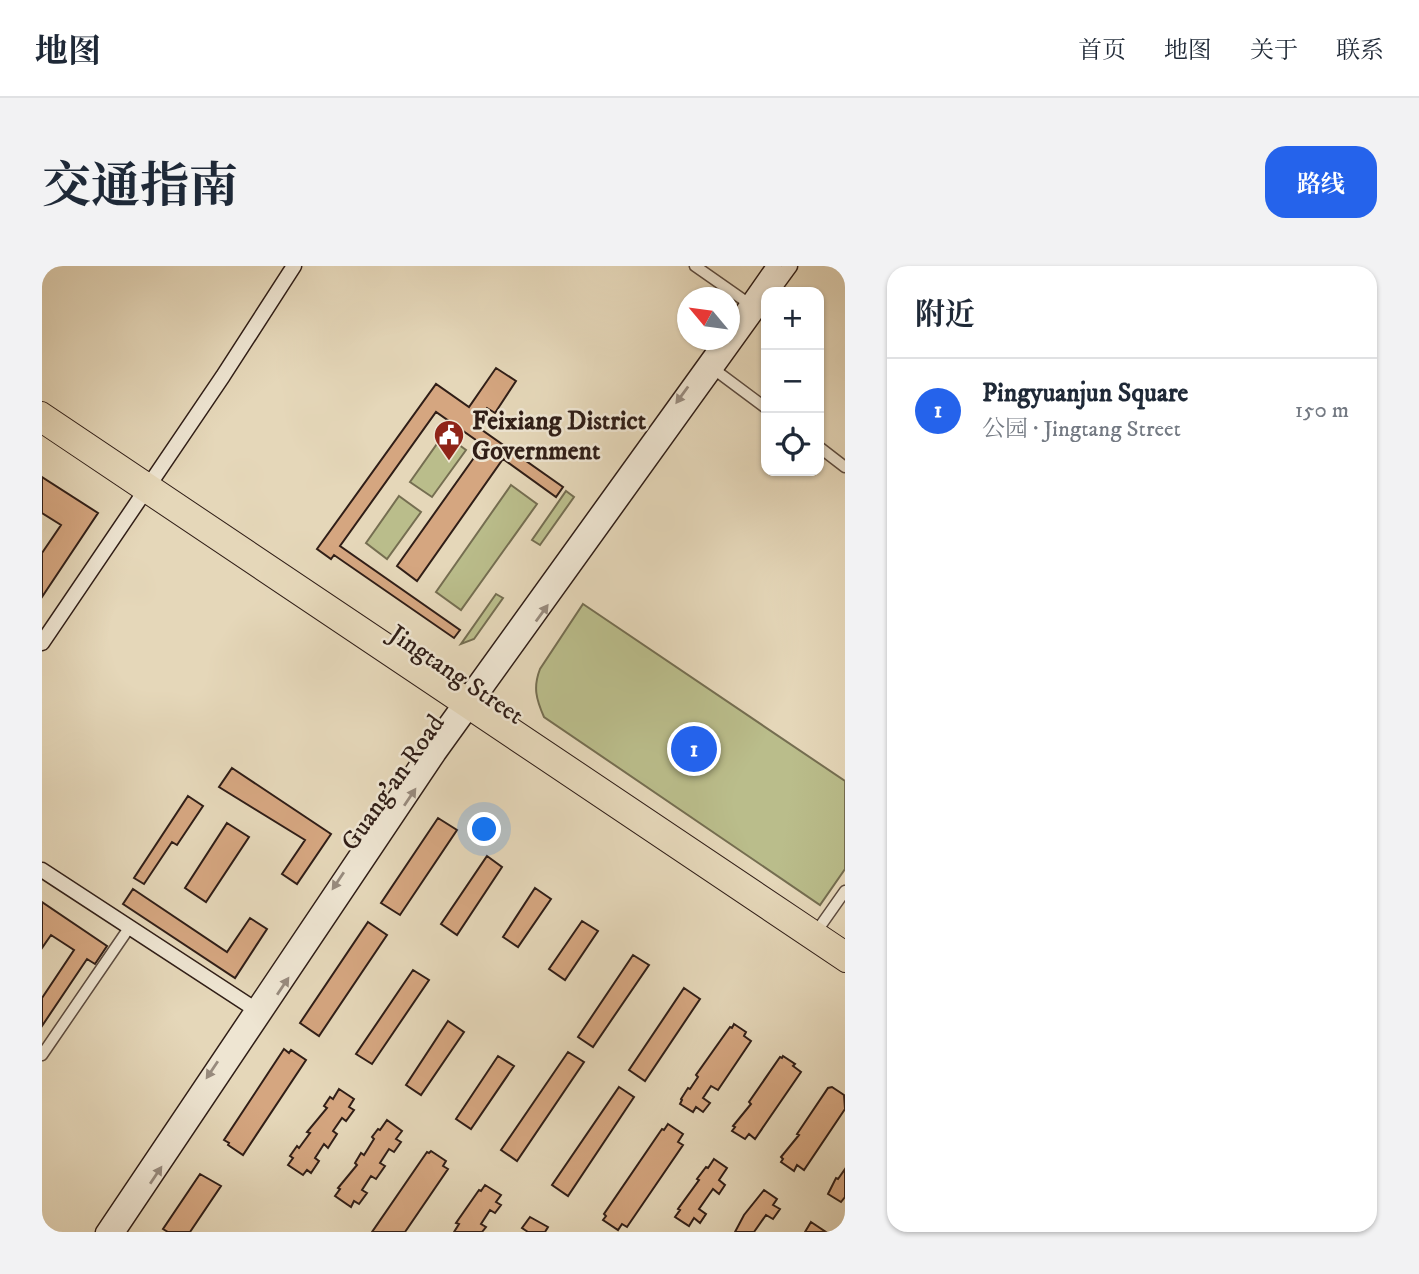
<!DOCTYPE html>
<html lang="zh">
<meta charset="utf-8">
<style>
:root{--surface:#fff;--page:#f2f2f3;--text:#1f2937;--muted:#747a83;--line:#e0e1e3;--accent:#2563eb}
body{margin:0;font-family:"IM FELL DW Pica","Noto Serif SC",serif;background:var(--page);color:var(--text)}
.controls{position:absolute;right:21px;top:21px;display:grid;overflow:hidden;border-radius:14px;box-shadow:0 2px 5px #0004}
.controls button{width:63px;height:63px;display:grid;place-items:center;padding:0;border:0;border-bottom:2px solid var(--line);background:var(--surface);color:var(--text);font:35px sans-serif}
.compass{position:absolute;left:635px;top:21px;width:63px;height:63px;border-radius:50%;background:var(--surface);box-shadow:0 2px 5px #0004;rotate:299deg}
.you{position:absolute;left:443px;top:564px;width:24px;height:24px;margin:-18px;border:5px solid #fff;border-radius:50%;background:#1a73e8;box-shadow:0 0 0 10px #1a73e833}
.badge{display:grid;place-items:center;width:46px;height:46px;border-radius:50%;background:var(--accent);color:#fff;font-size:23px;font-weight:700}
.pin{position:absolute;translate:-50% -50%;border:4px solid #fff;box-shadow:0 2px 7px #0006}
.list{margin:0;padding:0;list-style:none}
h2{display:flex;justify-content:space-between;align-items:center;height:91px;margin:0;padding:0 28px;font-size:30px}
h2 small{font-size:23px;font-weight:400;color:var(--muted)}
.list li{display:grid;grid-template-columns:46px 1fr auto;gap:21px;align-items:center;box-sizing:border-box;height:105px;padding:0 28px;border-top:2px solid var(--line)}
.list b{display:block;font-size:26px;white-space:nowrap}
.list p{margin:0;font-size:23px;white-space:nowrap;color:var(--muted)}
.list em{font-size:23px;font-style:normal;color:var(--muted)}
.icon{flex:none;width:38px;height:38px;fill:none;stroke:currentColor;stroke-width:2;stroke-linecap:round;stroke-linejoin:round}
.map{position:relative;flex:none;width:803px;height:966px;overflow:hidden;border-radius:21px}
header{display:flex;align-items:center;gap:42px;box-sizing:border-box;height:98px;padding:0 35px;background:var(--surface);border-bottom:2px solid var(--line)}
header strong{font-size:33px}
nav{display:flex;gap:38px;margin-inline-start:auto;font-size:24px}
.intro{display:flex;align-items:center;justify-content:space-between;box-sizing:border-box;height:168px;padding:0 42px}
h1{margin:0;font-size:49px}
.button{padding:18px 32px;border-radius:21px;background:var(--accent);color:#fff;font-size:24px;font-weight:700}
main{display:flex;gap:42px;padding:0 42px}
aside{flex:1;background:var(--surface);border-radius:21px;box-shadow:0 2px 5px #0004}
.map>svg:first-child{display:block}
.green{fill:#babd8b;stroke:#756e51;stroke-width:2}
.building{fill:#d5a680;stroke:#301e17;stroke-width:2}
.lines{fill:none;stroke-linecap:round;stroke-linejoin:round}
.street-casing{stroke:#5d4c40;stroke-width:13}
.secondary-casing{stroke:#301e17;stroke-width:17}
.primary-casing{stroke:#301e17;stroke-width:18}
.street{stroke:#eee5d2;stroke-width:10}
.secondary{stroke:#eee5d2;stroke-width:14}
.primary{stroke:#e5d7b9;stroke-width:16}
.oneway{fill:#988b7e}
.labels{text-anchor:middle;stroke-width:5;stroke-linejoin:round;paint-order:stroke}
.poi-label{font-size:26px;font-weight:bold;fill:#301e17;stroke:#eee5d2;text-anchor:start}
.street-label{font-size:26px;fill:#301e17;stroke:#eee5d2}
</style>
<header>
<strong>地图</strong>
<nav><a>首页</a><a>地图</a><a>关于</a><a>联系</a></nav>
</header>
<div class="intro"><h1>交通指南</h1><a class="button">路线</a></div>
<main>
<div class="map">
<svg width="803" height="966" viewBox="0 0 803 966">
<rect width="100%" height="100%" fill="#e5d7b9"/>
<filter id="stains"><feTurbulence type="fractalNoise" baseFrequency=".00286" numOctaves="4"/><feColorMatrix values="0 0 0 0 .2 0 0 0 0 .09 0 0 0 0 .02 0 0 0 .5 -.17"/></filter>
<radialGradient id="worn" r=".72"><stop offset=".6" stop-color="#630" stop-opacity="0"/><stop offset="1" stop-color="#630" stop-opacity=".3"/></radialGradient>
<!-- green -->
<path class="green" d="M 402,168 L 424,184 L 390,231 L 368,216 Z
M 469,219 L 495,238 L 419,344 L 394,326 Z
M 524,225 L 532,231 L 498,279 L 490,274 Z
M 357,230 L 379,246 L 345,293 L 324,277 Z
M 454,328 L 461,332 L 432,373 L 419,378 Z
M 541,338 L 803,515 L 803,603 L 778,639 L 502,451 C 494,433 491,421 498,403 Z"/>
<!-- building -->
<path class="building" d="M 454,102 L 474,115 L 453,147 L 445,142 L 433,159 L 521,221 L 514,231 L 461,193 L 375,315 L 355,300 L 441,179 L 394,146 L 298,280 L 418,364 L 412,372 L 292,289 L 289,293 L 275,283 L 394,118 L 427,141 Z
M 0,211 L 56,247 L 0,331 L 0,287 L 19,259 L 0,247 Z
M 190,502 L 289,568 L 255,618 L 240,608 L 263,574 L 177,521 Z
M 146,530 L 161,540 L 135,579 L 130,576 L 102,618 L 92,612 Z
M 396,552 L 415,564 L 358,649 L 339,637 Z
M 185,557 L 207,571 L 164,636 L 143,622 Z
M 445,590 L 460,601 L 415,669 L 399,658 Z
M 493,622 L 509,633 L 476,681 L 461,671 Z
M 91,623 L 185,686 L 208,652 L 225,663 L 193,712 L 81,638 Z
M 0,636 L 65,680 L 53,698 L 45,693 L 0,760 L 0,732 L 32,684 L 9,669 L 0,682 Z
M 540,655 L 556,665 L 523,714 L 507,703 Z
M 326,656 L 345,669 L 277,770 L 258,757 Z
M 591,689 L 607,699 L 551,781 L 536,771 Z
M 371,704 L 387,714 L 330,798 L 314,788 Z
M 642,722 L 658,733 L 603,815 L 587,804 Z
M 406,755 L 422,766 L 379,829 L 364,819 Z
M 692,758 L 704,766 L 702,770 L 709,775 L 676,824 L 669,820 L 661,832 L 668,837 L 661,846 L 654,841 L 651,846 L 638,838 L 640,834 L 639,833 L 646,822 L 648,823 L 656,811 L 654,809 L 688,761 L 690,762 Z
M 242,783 L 247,787 L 249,784 L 264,794 L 201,889 L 186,879 L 187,877 L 182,874 Z
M 526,786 L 542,796 L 475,895 L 459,884 Z
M 456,790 L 472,800 L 429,863 L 414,853 Z
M 741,790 L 753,798 L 751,800 L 759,806 L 713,873 L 707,868 L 703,873 L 690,865 L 693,861 L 691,860 L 709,838 L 707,836 L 738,791 L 740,792 Z
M 577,821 L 592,831 L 526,930 L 510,919 Z
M 790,821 L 802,829 L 803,843 L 762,904 L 755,899 L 752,905 L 739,896 L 741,893 L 739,891 L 757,869 L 755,868 L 786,822 Z
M 297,823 L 312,833 L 307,841 L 312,844 L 304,855 L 300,852 L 291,865 L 295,868 L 286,882 L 282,878 L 273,892 L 277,895 L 269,907 L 265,904 L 261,909 L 246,899 L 251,892 L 248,890 L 255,880 L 257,882 L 268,867 L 265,866 L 285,842 L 282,840 L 288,831 L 291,833 Z
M 345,854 L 360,865 L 354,873 L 359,876 L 352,886 L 347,883 L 338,897 L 343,900 L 334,913 L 329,910 L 320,924 L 325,927 L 317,938 L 312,935 L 309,941 L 293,930 L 298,923 L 296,922 L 315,899 L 313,897 L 319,887 L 322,889 L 332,873 L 330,871 L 336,863 L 338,864 Z
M 626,858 L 641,868 L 636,876 L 641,879 L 585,961 L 580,958 L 576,964 L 561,954 L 564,950 L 562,948 L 620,863 L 622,864 Z
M 389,885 L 404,895 L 401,900 L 406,903 L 363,966 L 330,966 L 385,886 L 387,887 Z
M 672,893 L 685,902 L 677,914 L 683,919 L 677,928 L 671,923 L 657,943 L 664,948 L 658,957 L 652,952 L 647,960 L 633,951 L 638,944 L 636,943 L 657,914 L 655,913 L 664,901 L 666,902 Z
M 803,903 L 803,931 L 799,936 L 786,928 L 794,912 L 796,913 Z
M 158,908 L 179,920 L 148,966 L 126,966 L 121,963 Z
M 443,919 L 459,929 L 454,936 L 459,939 L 453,947 L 448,944 L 439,958 L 444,961 L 440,966 L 412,966 L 417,958 L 414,957 L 437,924 L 439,925 Z
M 722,924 L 735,933 L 731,939 L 738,943 L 731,953 L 724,949 L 712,966 L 693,966 L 702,949 Z
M 488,951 L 506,961 L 503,966 L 486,966 L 480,962 Z
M 769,956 L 784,966 L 763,966 Z"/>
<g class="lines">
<!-- street casing -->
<g class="street-casing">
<path id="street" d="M 653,0 L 706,37
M 673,104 L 724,142
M 777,181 L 803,201
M 772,669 L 803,625
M 0,789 L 87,662"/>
</g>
<!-- secondary casing -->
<g class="secondary-casing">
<path id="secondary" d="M 729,26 L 748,0
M 688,63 L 732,0
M 0,377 L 181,110 L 252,0
M 0,604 L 211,742
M 61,966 L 386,482 L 680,74
M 76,966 L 396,489 L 724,33"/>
</g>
<!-- primary casing -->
<g class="primary-casing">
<path id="primary" d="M 0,144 L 803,683
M 0,159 L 803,698"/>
</g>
<!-- street -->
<use href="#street" class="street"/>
<!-- secondary -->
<use href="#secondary" class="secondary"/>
<!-- primary -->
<use href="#primary" class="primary"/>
</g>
<!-- one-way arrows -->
<defs><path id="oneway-solid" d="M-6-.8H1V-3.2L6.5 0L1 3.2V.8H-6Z" transform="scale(1.75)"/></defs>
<g class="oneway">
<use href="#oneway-solid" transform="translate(640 129) rotate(126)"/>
<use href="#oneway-solid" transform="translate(500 347) rotate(-54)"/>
<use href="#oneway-solid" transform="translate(368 531) rotate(-56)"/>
<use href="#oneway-solid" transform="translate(296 615) rotate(124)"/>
<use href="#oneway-solid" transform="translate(241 720) rotate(-56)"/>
<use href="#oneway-solid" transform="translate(170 804) rotate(124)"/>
<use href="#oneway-solid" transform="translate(114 909) rotate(-56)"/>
</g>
<!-- icons -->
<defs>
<g id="civic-pin" transform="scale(1.575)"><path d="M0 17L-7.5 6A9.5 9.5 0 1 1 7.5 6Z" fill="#8f2418" stroke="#eee5d2"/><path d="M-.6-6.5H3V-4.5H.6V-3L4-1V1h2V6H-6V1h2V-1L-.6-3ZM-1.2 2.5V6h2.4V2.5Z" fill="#fff"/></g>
</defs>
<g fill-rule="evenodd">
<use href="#civic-pin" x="407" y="169"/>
</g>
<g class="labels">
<!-- poi labels -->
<g class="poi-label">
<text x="430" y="163">Feixiang District<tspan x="430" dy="30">Government</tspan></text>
</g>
<!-- street labels -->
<g class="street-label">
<text transform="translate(415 408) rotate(34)" y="9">Jingtang Street</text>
<text transform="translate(350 516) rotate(-55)" y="9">Guang'an Road</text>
</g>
</g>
<rect width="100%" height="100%" filter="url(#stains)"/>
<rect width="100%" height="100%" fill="url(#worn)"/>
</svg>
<div class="controls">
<button>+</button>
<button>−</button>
<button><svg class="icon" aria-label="locate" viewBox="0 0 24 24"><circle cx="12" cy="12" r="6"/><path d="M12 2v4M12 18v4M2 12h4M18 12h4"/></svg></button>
</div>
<svg class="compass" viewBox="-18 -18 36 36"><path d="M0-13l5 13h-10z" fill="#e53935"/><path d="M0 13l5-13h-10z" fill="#747a83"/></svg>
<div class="you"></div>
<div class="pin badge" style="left:652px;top:483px">1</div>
</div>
<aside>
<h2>附近<small></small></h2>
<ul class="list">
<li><span class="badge">1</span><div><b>Pingyuanjun Square</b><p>公园 · Jingtang Street</p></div><em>150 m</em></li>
</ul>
</aside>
</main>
